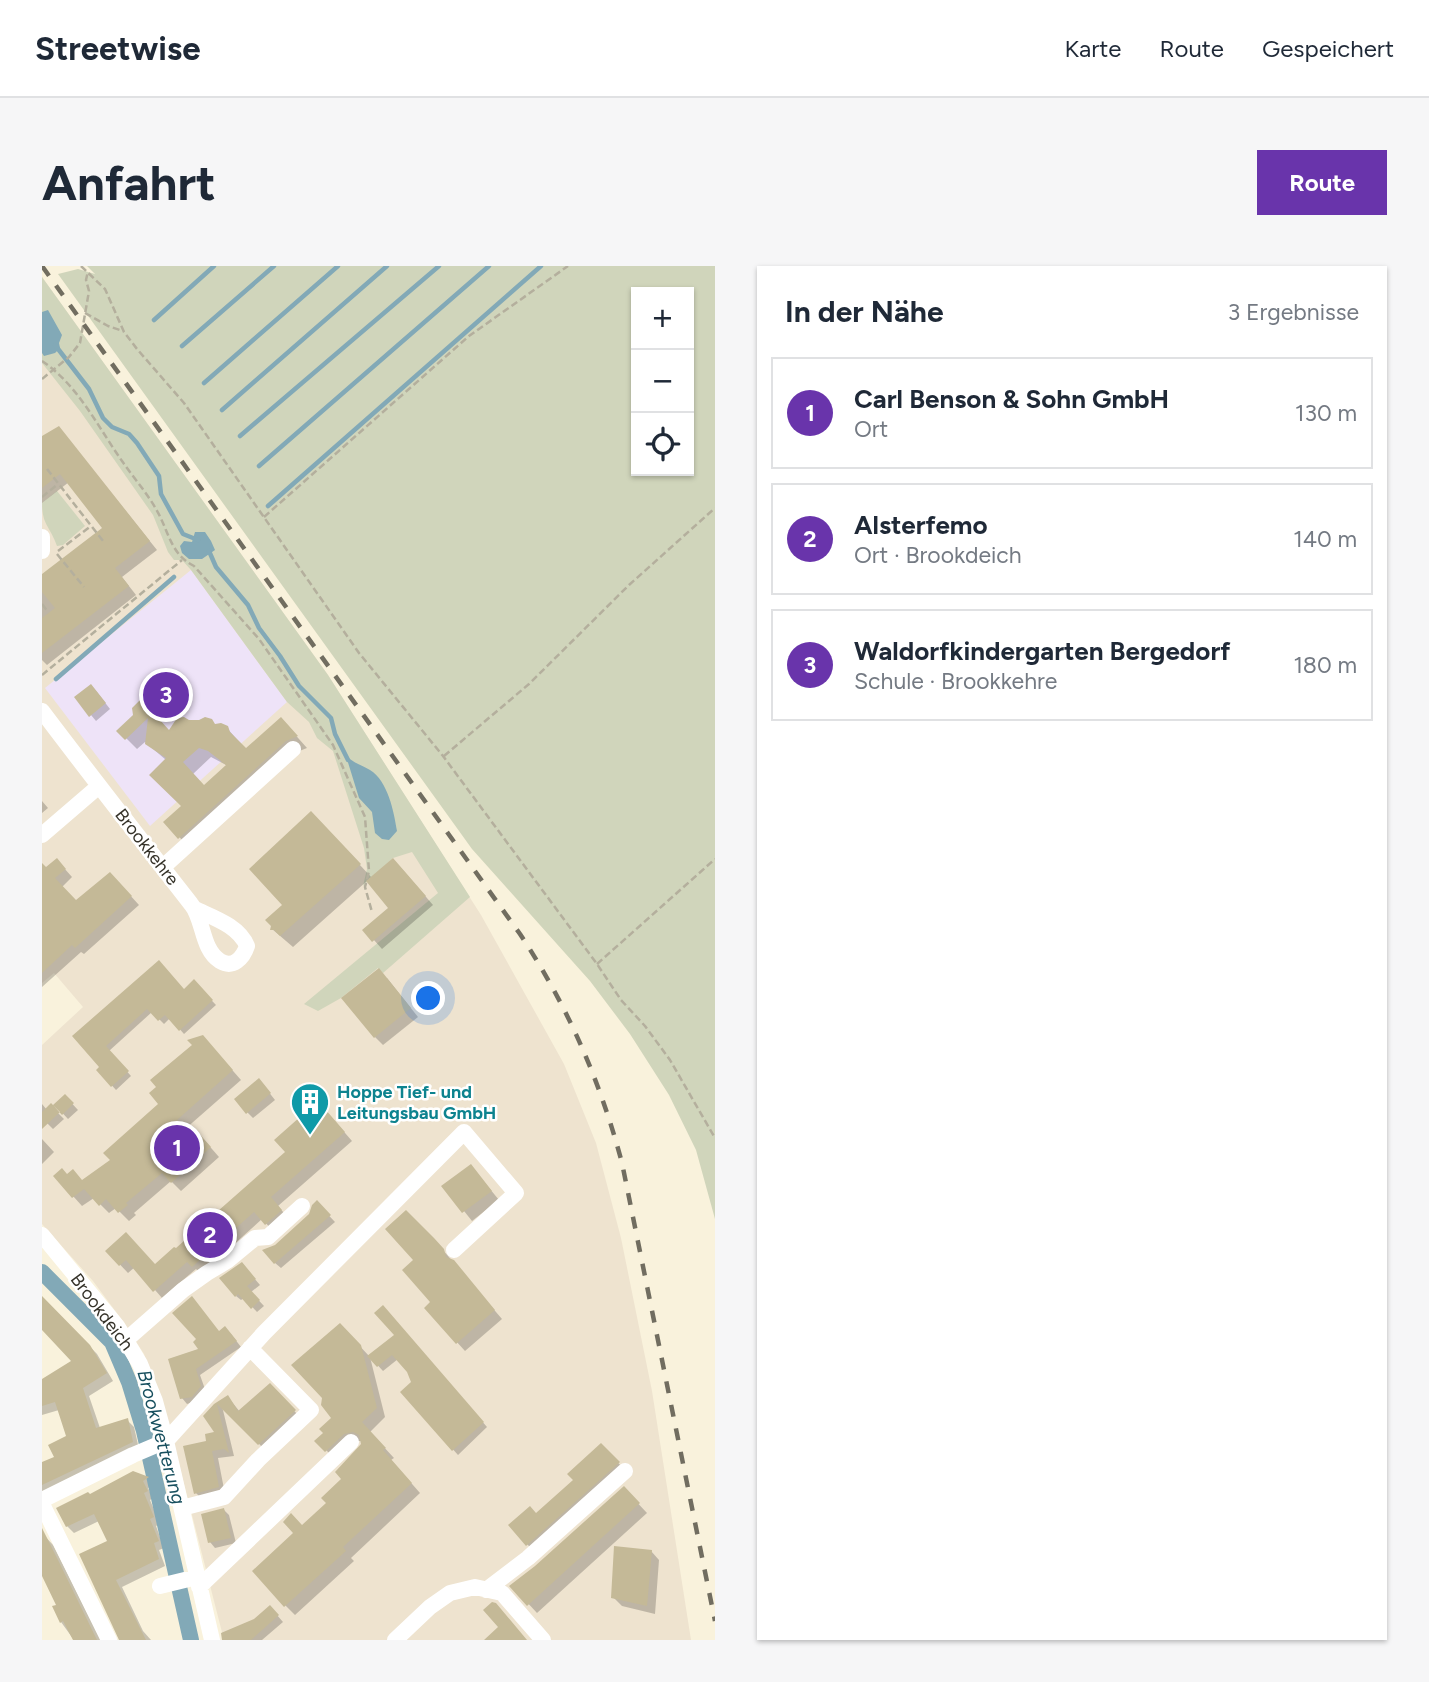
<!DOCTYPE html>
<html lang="de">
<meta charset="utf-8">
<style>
:root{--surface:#fff;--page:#f6f6f7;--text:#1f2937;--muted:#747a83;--line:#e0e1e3;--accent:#6934ab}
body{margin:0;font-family:Figtree,sans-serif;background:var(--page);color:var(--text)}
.controls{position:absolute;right:21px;top:21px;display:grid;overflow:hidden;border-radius:0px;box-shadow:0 2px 5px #0004}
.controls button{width:63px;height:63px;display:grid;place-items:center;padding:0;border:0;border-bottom:2px solid var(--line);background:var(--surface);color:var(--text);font:35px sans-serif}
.you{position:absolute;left:387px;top:733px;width:24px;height:24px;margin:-18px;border:5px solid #fff;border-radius:50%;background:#1a73e8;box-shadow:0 0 0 10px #1a73e833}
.badge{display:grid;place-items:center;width:46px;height:46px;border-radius:50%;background:var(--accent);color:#fff;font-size:23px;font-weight:700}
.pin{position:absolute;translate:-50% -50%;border:4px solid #fff;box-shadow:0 2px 7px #0006}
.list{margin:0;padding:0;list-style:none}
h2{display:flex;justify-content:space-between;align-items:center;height:91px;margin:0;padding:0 28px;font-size:30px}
h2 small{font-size:23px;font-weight:400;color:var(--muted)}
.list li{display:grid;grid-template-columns:46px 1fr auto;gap:21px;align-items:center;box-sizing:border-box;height:112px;margin:0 14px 14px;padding:0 14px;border:2px solid var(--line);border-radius:0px}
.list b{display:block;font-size:26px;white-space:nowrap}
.list p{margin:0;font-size:23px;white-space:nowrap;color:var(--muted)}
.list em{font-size:23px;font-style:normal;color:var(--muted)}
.icon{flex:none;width:38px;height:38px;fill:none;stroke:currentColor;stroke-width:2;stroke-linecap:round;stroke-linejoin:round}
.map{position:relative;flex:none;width:673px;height:1374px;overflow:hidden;border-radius:0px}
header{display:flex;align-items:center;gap:42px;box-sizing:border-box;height:98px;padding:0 35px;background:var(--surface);border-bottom:2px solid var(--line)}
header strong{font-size:33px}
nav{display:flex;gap:38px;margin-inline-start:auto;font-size:24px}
.intro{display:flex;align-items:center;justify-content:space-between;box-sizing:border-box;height:168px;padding:0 42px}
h1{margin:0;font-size:49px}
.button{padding:18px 32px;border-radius:0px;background:var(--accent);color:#fff;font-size:24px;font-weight:700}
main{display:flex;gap:42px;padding:0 42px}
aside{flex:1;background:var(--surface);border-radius:0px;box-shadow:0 2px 5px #0004}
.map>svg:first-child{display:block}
.commercial{fill:#eee3cf}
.education{fill:#eee3f8}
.green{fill:#d0d5bb;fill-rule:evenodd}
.water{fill:#82a9b7}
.shadow{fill:#0003;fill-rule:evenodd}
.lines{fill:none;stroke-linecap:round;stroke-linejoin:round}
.stream{stroke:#82a9b7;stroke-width:4.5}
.canal{stroke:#82a9b7;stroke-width:16}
.building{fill:#c4b997;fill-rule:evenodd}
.path{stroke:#b4af9d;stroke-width:2.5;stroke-dasharray:7 3.5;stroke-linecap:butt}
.minor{stroke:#fff;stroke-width:16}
.rail{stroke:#716d60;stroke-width:4.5;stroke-dasharray:12 12;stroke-linecap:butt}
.labels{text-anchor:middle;stroke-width:5;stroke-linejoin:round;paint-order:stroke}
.street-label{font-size:18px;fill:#353229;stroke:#fff}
.culture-label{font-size:18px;font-weight:bold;fill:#0d838f;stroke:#fff;text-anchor:start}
.water-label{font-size:19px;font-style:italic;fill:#174f5e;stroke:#fff}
</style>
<header>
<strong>Streetwise</strong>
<nav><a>Karte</a><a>Route</a><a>Gespeichert</a></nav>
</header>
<div class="intro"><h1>Anfahrt</h1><a class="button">Route</a></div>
<main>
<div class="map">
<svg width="673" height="1374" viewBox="0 0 673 1374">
<rect width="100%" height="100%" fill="#f9f2dc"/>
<!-- commercial -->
<path class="commercial" d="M 0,11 L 286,409 L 439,649 L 522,798 L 554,877 L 579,972 L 610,1125 L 649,1374 L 182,1374 L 130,1171 L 102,1088 L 80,1054 L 51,1015 L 0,958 L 0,779 L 41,741 L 12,707 L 0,717 Z"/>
<!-- education -->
<path class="education" d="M 149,304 L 245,436 L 108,560 L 3,422 Z"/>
<!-- green -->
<path class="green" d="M 45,0 L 673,0 L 673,953 L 654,884 L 627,829 L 588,768 L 548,715 L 430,583 L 16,8 L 36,3 L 53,8 ZM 594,26 L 647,26 L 647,205 L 594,205 Z
M 0,11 L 286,409 L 428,631 L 341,707 L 336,702 L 299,732 L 276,745 L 262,738 L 396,627 L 370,586 L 351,592 L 321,620 L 325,603 L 322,582 L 291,485 L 275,472 L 267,456 L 245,436 L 149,304 L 140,294 L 132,294 L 126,286 L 111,249 L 38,145 L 0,97 Z
M 15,225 L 43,260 L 21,279 L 15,280 C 8,260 0,259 0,237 Z"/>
<!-- water -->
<path class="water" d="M 6,44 L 20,69 L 17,77 L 18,82 L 13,87 L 2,90 L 0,87 L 0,46 Z
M 153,266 L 163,266 L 169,275 L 173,284 L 160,293 L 147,293 L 140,287 L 138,280 L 142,275 L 150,276 Z
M 304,490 C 312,497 319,499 328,504 C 346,515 352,546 355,565 L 347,574 L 340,573 L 333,567 L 330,546 L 317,532 Z"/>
<!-- shadow -->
<path class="shadow" d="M 17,162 L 115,284 L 80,311 L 94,329 L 5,399 L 0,394 L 0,311 L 63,262 L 27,216 L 0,237 L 0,175 Z
M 54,425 L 68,443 L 54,455 L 49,449 Z
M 92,442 L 127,466 L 147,456 L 185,462 L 204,484 L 249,464 L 265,482 L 255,486 L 148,583 L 124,556 L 142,540 L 124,494 L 103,476 L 95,483 L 77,465 L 93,450 ZM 169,491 L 186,500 L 163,521 L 151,508 Z
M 0,535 L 6,542 L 0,547 Z
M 281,559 L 330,612 L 359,602 L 391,639 L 340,683 L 323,664 L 349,642 L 325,615 L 251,681 L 230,663 Z
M 22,602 L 30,611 L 20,621 L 34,636 L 76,616 L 97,639 L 42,688 L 39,686 L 0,721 L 0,607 Z
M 345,712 L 376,751 L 341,779 L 333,771 Z
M 152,716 L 174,739 L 142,768 L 128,752 L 122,758 L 110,746 L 67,785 L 89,810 L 74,824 L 56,804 L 59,801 L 33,771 L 142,725 Z
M 170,781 L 199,814 L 142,864 L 148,871 L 163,875 L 177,891 L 139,925 L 129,915 L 92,947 L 94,949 L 87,955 L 74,942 L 67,947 L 52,932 L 40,940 L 31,930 L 25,910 L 41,916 L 71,895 Z
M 222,820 L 233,834 L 211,852 L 205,846 Z
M 23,830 L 36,844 L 26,853 L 13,839 Z
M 0,838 L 5,844 L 9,840 L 22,853 L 11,863 L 0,852 Z
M 284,845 L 310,875 L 236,940 L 247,953 L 232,966 L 220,953 L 159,1008 L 154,1003 L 120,1032 L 93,1001 L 86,1007 L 66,986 L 113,1000 L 134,985 L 245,886 Z
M 0,873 L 12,886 L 0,898 Z
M 429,900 L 457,934 L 430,955 L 402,920 Z
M 275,937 L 293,956 L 239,1002 L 233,997 L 234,980 L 269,949 Z
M 400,983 L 460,1053 L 423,1085 L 384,1042 L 391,1036 L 373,994 Z
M 205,1004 L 218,1019 L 209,1026 L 222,1040 L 215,1046 L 202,1032 L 199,1034 L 194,1030 Z
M 0,1031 L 55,1088 L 71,1115 L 47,1130 L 58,1162 L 85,1154 L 92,1161 L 97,1183 L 0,1230 L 0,1198 L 14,1191 L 26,1171 L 17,1144 L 0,1149 L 0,1115 L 32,1095 L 0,1061 Z
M 346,1046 L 445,1161 L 416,1189 L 360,1127 L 372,1116 L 367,1106 L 356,1093 L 341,1105 L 328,1091 L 343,1151 L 328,1166 L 352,1192 L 349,1194 L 378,1227 L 309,1292 L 312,1295 L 253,1349 L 243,1339 L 260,1261 L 287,1237 L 318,1184 L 320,1175 L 316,1175 L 294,1194 L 275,1175 L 283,1167 L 291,1153 L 298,1059 L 328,1091 L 354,1069 Z
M 189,1068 L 199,1081 L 158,1109 L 164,1126 L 154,1135 L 145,1138 L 140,1132 L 159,1084 Z
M 228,1120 L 259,1152 L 224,1185 L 180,1140 L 192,1190 L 176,1192 L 183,1228 L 161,1234 L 154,1227 L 166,1176 L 174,1167 L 173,1139 L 186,1131 L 198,1146 Z
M 559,1179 L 583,1204 L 492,1285 L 485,1278 L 494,1249 L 534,1214 Z
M 91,1207 L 106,1213 L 112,1219 L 106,1222 L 111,1232 L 108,1234 L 118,1258 L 114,1260 L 122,1282 L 117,1284 L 123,1300 L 80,1321 L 101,1365 L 109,1374 L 79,1374 L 67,1276 L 57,1255 L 32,1267 L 25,1260 L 48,1230 Z
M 590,1231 L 605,1247 L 495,1347 L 470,1320 Z
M 182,1244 L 187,1249 L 194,1277 L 173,1282 L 168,1276 Z
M 0,1267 L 11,1279 L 59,1374 L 32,1374 L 19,1356 L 16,1339 L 0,1307 Z
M 609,1285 L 617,1294 L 613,1348 L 580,1340 L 571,1331 Z
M 228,1341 L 241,1356 L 220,1374 L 188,1374 Z"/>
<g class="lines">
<!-- stream -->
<path class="stream" d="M 112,54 L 172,0
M 13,79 L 47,123 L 61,152 L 70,161 L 87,168 L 95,177 L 117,210 L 119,228 L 141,268 L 156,274
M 140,80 L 232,0
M 162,117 L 296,0
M 180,144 L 345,0
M 198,170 L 397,0
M 217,200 L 447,0
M 226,240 L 499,0
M 167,285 L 174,301 L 206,339 L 217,362 L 238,390 L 257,420 L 289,452 L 293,468 L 306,494
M 14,413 L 132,311"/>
<!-- canal -->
<path class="canal" d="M 0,1006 L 70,1076 L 87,1116 L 102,1165 L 149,1374"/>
</g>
<!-- building -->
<path class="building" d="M 17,160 L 108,275 L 73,302 L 87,320 L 0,387 L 0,352 L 13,342 L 0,326 L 0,308 L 60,262 L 18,208 L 0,222 L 0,170 Z
M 49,418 L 64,437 L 47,451 L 32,431 Z
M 99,433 L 127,464 L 135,452 L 142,451 L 147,454 L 157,454 L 163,451 L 170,453 L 173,458 L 179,457 L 186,460 L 188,466 L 204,482 L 239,451 L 256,470 L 244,475 L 136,573 L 121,556 L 139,540 L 107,509 L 124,492 L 103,478 L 106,452 L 83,474 L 74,465 L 91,449 L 90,442 ZM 157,482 L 166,485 L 184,499 L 162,519 L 141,496 Z
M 269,545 L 319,598 L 238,670 L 232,664 L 228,664 L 229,660 L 223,654 L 240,639 L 207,603 Z
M 15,592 L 24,603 L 13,612 L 34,634 L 68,606 L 90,630 L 33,682 L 30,679 L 0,707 L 0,597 L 4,601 Z
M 351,592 L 384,630 L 330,676 L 320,664 L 346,642 L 324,615 Z
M 117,694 L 142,723 L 152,713 L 171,734 L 137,765 L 123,749 L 116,755 L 105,743 L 64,780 L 87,805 L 69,821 L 54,804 L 57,801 L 30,770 Z
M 337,702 L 369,742 L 332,772 L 299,732 Z
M 161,769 L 191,804 L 135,854 L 148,869 L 154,864 L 169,881 L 129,917 L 120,907 L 84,937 L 86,939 L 76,947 L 64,933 L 57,940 L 42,923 L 30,932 L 11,910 L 20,902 L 25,908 L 31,903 L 40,914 L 68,894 L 61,887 L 116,838 L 107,827 L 114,821 L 108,814 L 150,779 L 145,774 Z
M 217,812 L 229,827 L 204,848 L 192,833 Z
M 23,828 L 32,837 L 20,849 L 11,839 Z
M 276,835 L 303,866 L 229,931 L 240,944 L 223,959 L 212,946 L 150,1001 L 145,996 L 111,1026 L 84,994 L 77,1000 L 63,985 L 84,966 L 113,998 L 132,981 L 134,982 L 243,886 L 232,874 Z
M 9,837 L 18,846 L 0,863 L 0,846 Z
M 429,898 L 450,925 L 420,947 L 399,920 Z
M 275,934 L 289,949 L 232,998 L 220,984 L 233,979 L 267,948 L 270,939 Z
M 364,944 L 392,972 L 402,983 L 404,991 L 412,994 L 453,1044 L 414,1078 L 382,1042 L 388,1036 L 360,1004 L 371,994 L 343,963 Z
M 200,996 L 214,1013 L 205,1020 L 218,1034 L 209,1043 L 196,1028 L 193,1031 L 177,1012 Z
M 0,1030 L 48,1079 L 65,1107 L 41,1122 L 54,1162 L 86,1152 L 91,1176 L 0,1219 L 0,1196 L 12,1191 L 6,1179 L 24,1170 L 13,1136 L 0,1140 L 0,1113 L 29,1095 L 0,1064 Z
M 150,1030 L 177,1065 L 183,1060 L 195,1075 L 154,1103 L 159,1120 L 150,1131 L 138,1133 L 126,1093 L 156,1083 L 151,1076 L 154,1073 L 130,1047 Z
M 341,1039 L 442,1156 L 410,1185 L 358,1126 L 369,1116 L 365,1106 L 350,1089 L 335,1101 L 325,1090 L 352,1069 L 332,1047 Z
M 298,1057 L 319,1079 L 335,1142 L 320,1156 L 344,1182 L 341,1184 L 370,1217 L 301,1281 L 304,1285 L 242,1341 L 210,1305 L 251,1267 L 241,1256 L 249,1247 L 260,1259 L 284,1237 L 279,1232 L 299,1213 L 293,1206 L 319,1178 L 317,1169 L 311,1166 L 302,1168 L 283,1186 L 272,1175 L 281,1167 L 277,1163 L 289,1152 L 279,1139 L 280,1132 L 249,1099 Z
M 228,1117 L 254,1144 L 216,1179 L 175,1138 L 187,1187 L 182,1183 L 170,1185 L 177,1221 L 152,1228 L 141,1180 L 164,1175 L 163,1168 L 172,1166 L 161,1150 L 172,1138 L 186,1129 L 196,1145 Z
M 559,1177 L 578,1196 L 484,1280 L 466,1259 L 488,1240 L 494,1247 L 531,1214 L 525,1208 Z
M 91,1205 L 107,1211 L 101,1215 L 106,1225 L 102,1227 L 112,1251 L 108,1253 L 117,1275 L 112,1277 L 117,1293 L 74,1314 L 104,1374 L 77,1374 L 37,1288 L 65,1275 L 52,1248 L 24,1261 L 14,1242 L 46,1226 L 48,1228 Z
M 582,1220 L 598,1237 L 485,1340 L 467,1320 L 493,1300 Z
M 182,1242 L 189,1272 L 166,1277 L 159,1248 Z
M 0,1262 L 18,1298 L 55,1374 L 31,1374 L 21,1355 L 18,1357 L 10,1340 L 14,1339 L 0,1310 Z
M 572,1280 L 610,1284 L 605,1340 L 569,1332 Z
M 450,1336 L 454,1337 L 485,1374 L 442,1374 L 456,1361 L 441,1344 Z
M 228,1339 L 237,1349 L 209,1374 L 180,1374 L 179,1367 L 212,1353 Z"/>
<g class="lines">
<!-- path -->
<path class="path" d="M 39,0 L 63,23 L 82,66 L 95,83 L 142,137 L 317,387 L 401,490 L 555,698 L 579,734 L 603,760 L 628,794 L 673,872
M 43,47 L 66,60 L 81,65
M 0,95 C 36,119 56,161 80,195 C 91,211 105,227 114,243 C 127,265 128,288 152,300 L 217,373 L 291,479 L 323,551 L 327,605 L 323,621 L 330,646
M 0,113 L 27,91 L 38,77 L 47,25 L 44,14 L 46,5
M 5,203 L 61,275
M 0,231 L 16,218
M 222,251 L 427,70 L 526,0
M 16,285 L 49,260
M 15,288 L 42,321
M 0,338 L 6,346
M 0,409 L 140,294
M 402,490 L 487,418 L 587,319 L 673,242
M 555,698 L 673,593"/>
<!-- minor -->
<path class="minor" d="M 0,271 L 0,285
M 0,445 C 49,510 99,574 149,638 C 162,653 159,683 178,695 C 191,703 201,692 205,680 C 197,660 172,652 153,643
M 0,569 L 57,520
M 121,601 L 251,483
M 0,969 L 75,1060 L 98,1098 L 113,1135 L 124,1175 L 170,1374
M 84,1074 L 141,1024 L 165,1007 L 185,995 L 213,972 L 226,971 L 260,940
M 0,1234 L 91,1189 L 124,1175 L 222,1067 L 422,866 L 474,927 L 412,984
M 0,1238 L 67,1374
M 140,1242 L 182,1231 L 216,1194 L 269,1144 L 208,1082
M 118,1320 L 155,1311
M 157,1321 L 309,1176
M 444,1324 L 486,1292 L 583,1205
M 353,1374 L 388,1341 L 408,1327 L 433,1321 L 460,1327 L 501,1374"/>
<!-- rail -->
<path class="rail" d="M 0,0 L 478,668 C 525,739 558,814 580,897 L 673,1355"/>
</g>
<!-- icons -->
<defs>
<g id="building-pin" transform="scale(2.0125)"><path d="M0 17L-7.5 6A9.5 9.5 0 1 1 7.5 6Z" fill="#0f9aa8" stroke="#fff"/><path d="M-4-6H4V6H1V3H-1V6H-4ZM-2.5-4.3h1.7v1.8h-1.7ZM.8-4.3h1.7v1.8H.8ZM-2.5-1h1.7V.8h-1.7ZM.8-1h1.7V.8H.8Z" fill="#fff"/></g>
</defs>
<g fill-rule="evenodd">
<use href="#building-pin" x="268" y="836"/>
</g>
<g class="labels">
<!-- street labels -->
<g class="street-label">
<text transform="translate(105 581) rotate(52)" y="6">Brookkehre</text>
<text transform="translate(60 1046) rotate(53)" y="6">Brookdeich</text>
</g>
<!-- culture labels -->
<g class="culture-label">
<text x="295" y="832">Hoppe Tief- und<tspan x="295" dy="21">Leitungsbau GmbH</tspan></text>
</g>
<!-- water labels -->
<g class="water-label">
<text transform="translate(120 1171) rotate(75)" y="7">Brookwetterung</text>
</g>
</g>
</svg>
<div class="controls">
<button>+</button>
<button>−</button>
<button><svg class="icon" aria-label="locate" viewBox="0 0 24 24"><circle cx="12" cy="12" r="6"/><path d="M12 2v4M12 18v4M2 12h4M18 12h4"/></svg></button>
</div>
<div class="you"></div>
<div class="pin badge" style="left:135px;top:882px">1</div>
<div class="pin badge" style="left:168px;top:969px">2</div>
<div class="pin badge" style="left:124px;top:429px">3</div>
</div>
<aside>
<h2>In der Nähe<small>3 Ergebnisse</small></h2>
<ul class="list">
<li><span class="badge">1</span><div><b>Carl Benson &amp; Sohn GmbH</b><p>Ort</p></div><em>130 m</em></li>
<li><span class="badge">2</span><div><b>Alsterfemo</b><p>Ort · Brookdeich</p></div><em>140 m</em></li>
<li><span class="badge">3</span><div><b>Waldorfkindergarten Bergedorf</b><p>Schule · Brookkehre</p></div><em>180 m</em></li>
</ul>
</aside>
</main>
